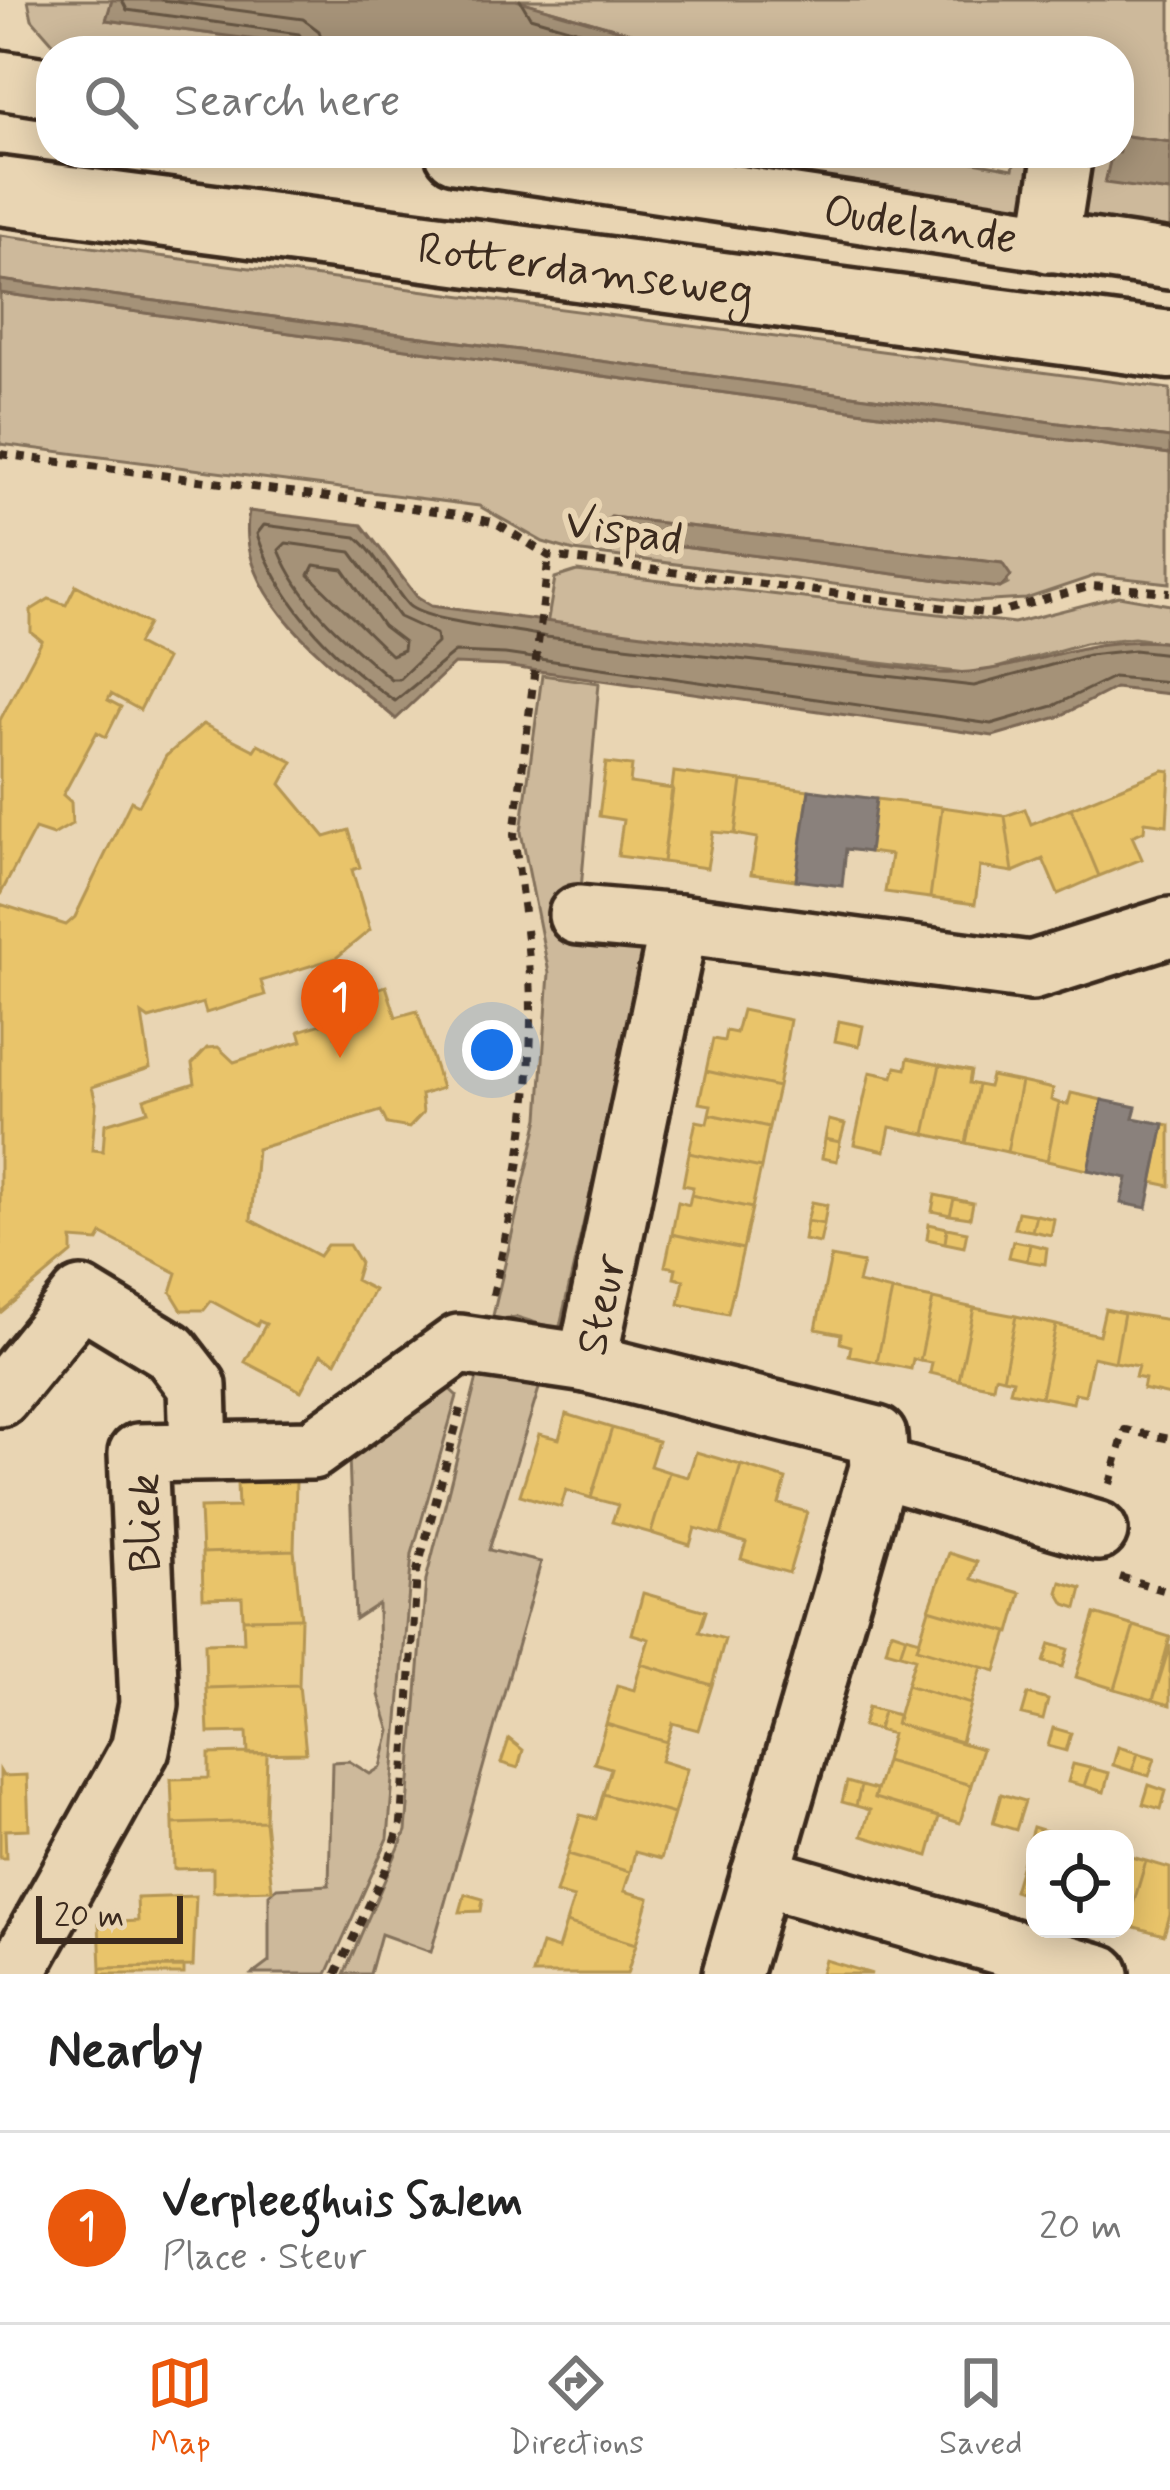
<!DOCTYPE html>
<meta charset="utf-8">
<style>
:root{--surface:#fff;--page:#f2f2f2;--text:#222;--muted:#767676;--line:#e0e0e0;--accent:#ea580c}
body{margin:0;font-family:Mynerve,sans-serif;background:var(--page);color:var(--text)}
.controls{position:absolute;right:36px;bottom:36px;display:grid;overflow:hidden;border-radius:24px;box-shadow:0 6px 30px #0003}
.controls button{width:108px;height:108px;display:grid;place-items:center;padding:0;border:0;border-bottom:3px solid var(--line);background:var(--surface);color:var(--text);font:60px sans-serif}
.scale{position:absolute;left:36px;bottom:30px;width:147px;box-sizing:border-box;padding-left:12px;border:6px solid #3b2a1e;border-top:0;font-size:33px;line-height:42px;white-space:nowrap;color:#3b2a1e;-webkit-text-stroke:9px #e9d5b3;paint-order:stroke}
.you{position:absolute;left:492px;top:1050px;width:42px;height:42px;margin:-30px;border:9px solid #fff;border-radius:50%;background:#1a73e8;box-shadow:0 0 0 18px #1a73e833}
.badge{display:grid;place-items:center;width:78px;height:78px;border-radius:50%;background:var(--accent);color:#fff;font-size:39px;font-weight:700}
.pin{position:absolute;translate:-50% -99px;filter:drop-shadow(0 3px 6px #0008)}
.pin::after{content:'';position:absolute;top:63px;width:42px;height:36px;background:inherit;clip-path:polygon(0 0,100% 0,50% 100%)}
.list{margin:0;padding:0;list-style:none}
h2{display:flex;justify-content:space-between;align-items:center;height:156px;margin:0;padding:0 48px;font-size:51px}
h2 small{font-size:39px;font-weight:400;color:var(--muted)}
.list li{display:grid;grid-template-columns:78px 1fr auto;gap:36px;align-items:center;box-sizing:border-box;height:192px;padding:0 48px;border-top:3px solid var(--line)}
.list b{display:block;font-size:45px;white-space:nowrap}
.list p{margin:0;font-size:39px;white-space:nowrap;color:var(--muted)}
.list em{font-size:39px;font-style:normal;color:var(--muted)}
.icon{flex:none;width:66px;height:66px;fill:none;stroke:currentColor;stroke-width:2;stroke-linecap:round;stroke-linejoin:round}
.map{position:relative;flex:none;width:1170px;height:1974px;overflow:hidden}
.search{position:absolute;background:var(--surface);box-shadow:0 6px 30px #0003;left:36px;right:36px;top:36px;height:132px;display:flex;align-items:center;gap:30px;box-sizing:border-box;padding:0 42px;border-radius:48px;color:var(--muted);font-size:45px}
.sheet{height:348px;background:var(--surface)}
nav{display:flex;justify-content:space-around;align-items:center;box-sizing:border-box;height:168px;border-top:3px solid var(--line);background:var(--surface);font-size:33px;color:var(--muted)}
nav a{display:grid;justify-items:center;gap:6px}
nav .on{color:var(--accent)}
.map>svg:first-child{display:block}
.green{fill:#cdb99b;stroke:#84725c;stroke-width:3;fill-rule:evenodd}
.water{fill:#a59278;stroke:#7b6854;stroke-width:3}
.homes{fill:#e9c46a;stroke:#b59653;stroke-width:3}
.industry{fill:#8a817c;stroke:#726760;stroke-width:3}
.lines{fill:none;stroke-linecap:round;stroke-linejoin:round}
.shore{stroke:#655442;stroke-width:3}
.minor-casing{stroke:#3b2a1e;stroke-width:66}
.major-casing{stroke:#3b2a1e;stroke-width:75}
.path{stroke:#3b2a1e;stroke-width:8;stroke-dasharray:9 9;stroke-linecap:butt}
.minor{stroke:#e9d5b3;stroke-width:57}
.major{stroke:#e9d5b3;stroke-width:66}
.labels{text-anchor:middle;stroke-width:12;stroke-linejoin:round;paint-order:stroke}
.street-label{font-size:45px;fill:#3b2a1e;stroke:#e9d5b3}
</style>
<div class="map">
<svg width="1170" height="1974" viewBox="0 0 1170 1974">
<rect width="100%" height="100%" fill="#e9d5b3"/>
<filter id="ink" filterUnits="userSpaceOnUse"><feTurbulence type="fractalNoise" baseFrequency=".00833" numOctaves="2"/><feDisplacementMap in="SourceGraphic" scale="24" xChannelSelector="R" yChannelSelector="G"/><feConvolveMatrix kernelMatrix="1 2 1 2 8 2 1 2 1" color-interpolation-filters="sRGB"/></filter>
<g filter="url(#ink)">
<!-- green -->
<path class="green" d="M 28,0 L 112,0 L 107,20 L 340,51 L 60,51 L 32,19 Z
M 516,0 L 1170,0 L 1170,142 L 1119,135 L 1119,51 L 693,51 Z
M 580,153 L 923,153 L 1013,169 L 1016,153 L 1112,153 L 1106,182 L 1170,192 L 1170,242 Z
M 0,235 L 1170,389 L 1170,438 L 0,280 Z
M 0,293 L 1170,454 L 1170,583 L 1097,575 L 1026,599 L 974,602 L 574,551 L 543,542 L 479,506 L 0,444 ZM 611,517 L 1002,563 L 1008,584 L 1000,588 L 608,536 L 601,530 Z
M 577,571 L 1014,623 L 1119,596 L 1170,605 L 1170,643 L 1134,638 L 1085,643 L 975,674 L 547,625 L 555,578 Z
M 542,675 L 599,683 L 581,889 L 649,937 L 559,1330 L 517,1317 L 492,1320 L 539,1118 L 549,973 L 521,832 Z
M 480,1366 L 542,1379 L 489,1550 L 541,1562 L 431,1952 L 381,1934 L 370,1974 L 344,1974 L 406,1831 L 426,1580 Z
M 442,1382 L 457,1396 L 412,1554 L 388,1838 L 327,1974 L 253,1974 L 269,1962 L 269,1895 L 277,1888 L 329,1885 L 332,1762 L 349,1761 L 370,1774 L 381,1767 L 390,1731 L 379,1695 L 378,1604 L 355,1619 L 349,1455 Z"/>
<!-- water -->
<path class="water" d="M 112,0 L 516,0 L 693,51 L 340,51 L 106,20 Z
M 1119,135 L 1170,142 L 1170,192 L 1105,183 L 1112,153 L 1119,153 Z
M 0,280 L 1170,438 L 1170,454 L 0,293 Z
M 249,511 L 362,525 L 418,598 L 431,606 L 939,673 C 1021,676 1085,632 1170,643 L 1170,694 L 1115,688 L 1058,717 L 993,736 L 504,666 L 454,664 L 396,719 C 337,668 233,599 249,511 Z
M 611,517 L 1002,563 L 1011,576 L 1000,588 L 607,536 L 601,524 Z"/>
<!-- homes -->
<path class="homes" d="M 76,585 L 148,624 L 137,644 L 166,659 L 140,710 L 111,694 L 108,700 L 121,707 L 106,737 L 97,732 L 63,795 L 71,802 L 72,824 L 53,835 L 35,829 L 0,895 L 0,720 L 42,641 L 31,632 L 31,610 L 49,599 L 66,605 Z
M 203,724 L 254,750 L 258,744 L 293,762 L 281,784 L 325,837 L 349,830 L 360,867 L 352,870 L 370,930 L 336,958 L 261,981 L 265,995 L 206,1013 L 203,1003 L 149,1019 L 142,1014 L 150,1068 L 92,1087 L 96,1103 L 92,1150 L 103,1151 L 105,1124 L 148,1111 L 144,1099 L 195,1083 L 192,1064 L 207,1048 L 218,1047 L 234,1062 L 302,1041 L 299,1031 L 331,1021 L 335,1036 L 342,1034 L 332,1002 L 386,986 L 396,1017 L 417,1011 L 442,1088 L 421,1095 L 423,1113 L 409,1128 L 387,1124 L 381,1111 L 257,1149 L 251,1220 L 319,1256 L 327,1245 L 349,1245 L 360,1263 L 355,1280 L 374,1290 L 336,1362 L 321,1354 L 301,1391 L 245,1362 L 266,1324 L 259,1321 L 257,1326 L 211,1301 L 204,1310 L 182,1310 L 171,1292 L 177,1273 L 102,1234 L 98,1241 L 72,1239 L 72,1253 L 0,1313 L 0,904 L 66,925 L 75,917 L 131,801 L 139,805 L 166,756 Z
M 606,763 L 632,766 L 630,783 L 673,789 L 663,862 L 618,856 L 623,820 L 599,816 Z
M 1163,770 L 1170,771 L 1167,825 L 1145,822 L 1144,831 L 1132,836 L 1142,859 L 1099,876 L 1071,808 Z
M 674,772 L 742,781 L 735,834 L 713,832 L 707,868 L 663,862 Z
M 742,781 L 809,790 L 796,880 L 751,874 L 757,838 L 735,834 Z
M 876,799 L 942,807 L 930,898 L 885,892 L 891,855 L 869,852 Z
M 942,807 L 1005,816 L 1013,872 L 980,867 L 975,904 L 930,898 Z
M 1071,808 L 1099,876 L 1058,894 L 1043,859 L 1013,872 L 1005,816 L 1025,809 L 1031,824 Z
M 742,1010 L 790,1020 L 778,1087 L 706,1071 L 713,1039 L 724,1041 L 726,1031 L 736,1033 Z
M 839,1021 L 863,1026 L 859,1046 L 835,1041 Z
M 908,1058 L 940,1065 L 925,1134 L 890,1127 L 885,1151 L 854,1144 L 870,1072 L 893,1077 L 896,1067 L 906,1069 Z
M 940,1065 L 971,1071 L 969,1083 L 978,1085 L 966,1143 L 925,1134 Z
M 706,1071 L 778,1087 L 769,1127 L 709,1114 L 711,1105 L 699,1103 Z
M 991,1076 L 1021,1082 L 1007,1152 L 966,1143 L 978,1085 L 988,1087 Z
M 1021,1082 L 1053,1089 L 1051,1100 L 1059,1103 L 1047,1161 L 1007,1152 Z
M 1071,1093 L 1102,1100 L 1088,1170 L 1047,1161 L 1059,1103 L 1068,1104 Z
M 709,1114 L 769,1127 L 761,1168 L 689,1153 L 696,1121 L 707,1123 Z
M 829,1120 L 845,1124 L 840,1142 L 825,1139 Z
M 1164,1124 L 1170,1125 L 1170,1186 L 1152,1182 Z
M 825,1139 L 840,1142 L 837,1161 L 822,1158 Z
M 689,1153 L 761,1168 L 752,1208 L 691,1195 L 693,1187 L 683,1185 Z
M 691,1195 L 752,1208 L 743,1249 L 672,1234 L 678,1202 L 689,1205 Z
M 935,1195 L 954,1199 L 950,1215 L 932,1211 Z
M 954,1199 L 973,1203 L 970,1218 L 950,1215 Z
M 812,1202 L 827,1205 L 824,1224 L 807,1221 Z
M 1018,1212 L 1036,1215 L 1032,1231 L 1014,1228 Z
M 1036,1215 L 1054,1219 L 1051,1235 L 1032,1231 Z
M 807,1221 L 824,1224 L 820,1243 L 804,1240 Z
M 929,1224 L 947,1228 L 945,1243 L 927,1239 Z
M 947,1228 L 967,1232 L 964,1247 L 945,1243 Z
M 672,1234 L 743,1249 L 728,1314 L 679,1304 L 684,1280 L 674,1278 L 676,1268 L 665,1266 Z
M 1013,1241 L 1030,1244 L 1027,1261 L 1009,1257 Z
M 1030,1244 L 1047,1248 L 1045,1264 L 1027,1261 Z
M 831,1257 L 863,1263 L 858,1283 L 892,1291 L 877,1362 L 849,1356 L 851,1346 L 840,1343 L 841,1334 L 816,1329 Z
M 892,1291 L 933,1299 L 920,1361 L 913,1359 L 911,1369 L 877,1362 Z
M 933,1299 L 974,1308 L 959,1380 L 930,1373 L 932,1363 L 920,1361 Z
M 974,1308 L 1016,1316 L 1003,1378 L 995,1376 L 993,1387 L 959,1380 Z
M 1105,1309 L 1124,1313 L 1115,1362 L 1093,1357 L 1085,1395 L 1075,1393 L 1073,1403 L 1041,1397 L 1056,1325 L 1099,1335 Z
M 1124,1313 L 1170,1320 L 1170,1395 L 1143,1389 L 1145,1379 L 1135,1377 L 1138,1366 L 1115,1362 Z
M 1016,1316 L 1056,1325 L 1041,1397 L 1010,1391 L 1013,1380 L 1003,1378 Z
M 566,1414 L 612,1428 L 591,1498 L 566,1490 L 561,1507 L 520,1495 L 539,1434 L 559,1439 Z
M 612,1428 L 658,1441 L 650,1466 L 669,1472 L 651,1533 L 612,1522 L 618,1505 L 591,1498 Z
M 696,1452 L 741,1465 L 721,1535 L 695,1528 L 690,1545 L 651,1533 L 669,1472 L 688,1477 Z
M 741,1465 L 786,1479 L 779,1504 L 807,1512 L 789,1573 L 741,1559 L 746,1543 L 721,1535 Z
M 296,1481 L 294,1550 L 202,1553 L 200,1508 L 238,1507 L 237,1483 Z
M 294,1550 L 301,1618 L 243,1619 L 242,1597 L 203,1598 L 202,1553 Z
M 949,1553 L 977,1562 L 972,1579 L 1021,1593 L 1010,1633 L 929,1609 Z
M 1061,1582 L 1082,1588 L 1077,1608 L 1065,1604 L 1058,1592 Z
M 643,1593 L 706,1611 L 699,1632 L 725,1639 L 712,1685 L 641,1664 L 649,1639 L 632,1634 Z
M 929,1609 L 1008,1632 L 996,1671 L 917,1648 Z
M 1095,1614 L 1134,1626 L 1115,1689 L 1076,1677 Z
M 301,1618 L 299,1685 L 206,1688 L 205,1643 L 244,1642 L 243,1619 Z
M 1134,1626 L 1170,1637 L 1153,1700 L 1115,1689 Z
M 891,1631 L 906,1636 L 900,1654 L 886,1650 Z
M 906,1636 L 920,1640 L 917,1648 L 982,1667 L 971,1704 L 907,1685 L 915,1658 L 900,1654 Z
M 1050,1644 L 1068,1649 L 1063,1667 L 1044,1662 Z
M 1170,1645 L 1170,1705 L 1153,1700 Z
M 641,1664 L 712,1685 L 698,1730 L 673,1723 L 667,1742 L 606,1724 L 617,1685 L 634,1690 Z
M 299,1685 L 306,1753 L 248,1754 L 247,1732 L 208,1733 L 206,1688 Z
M 907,1685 L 971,1704 L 961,1742 L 896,1724 Z
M 1028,1694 L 1048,1700 L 1043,1720 L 1022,1715 Z
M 868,1707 L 883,1711 L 878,1730 L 863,1726 Z
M 883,1711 L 898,1715 L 896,1724 L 982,1749 L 971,1785 L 885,1761 L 892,1734 L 878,1730 Z
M 606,1724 L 667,1742 L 661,1761 L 687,1769 L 674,1814 L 603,1794 L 611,1768 L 594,1763 Z
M 1053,1728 L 1071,1733 L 1066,1751 L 1048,1746 Z
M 509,1739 L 523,1750 L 518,1768 L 501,1763 Z
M 1118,1747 L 1138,1753 L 1132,1771 L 1113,1765 Z
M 248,1753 L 267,1754 L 265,1821 L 173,1824 L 171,1779 L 209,1778 L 209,1754 Z
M 1138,1753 L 1155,1758 L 1149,1776 L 1132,1771 Z
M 885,1761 L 971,1785 L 960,1823 L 874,1798 Z
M 1073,1764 L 1090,1768 L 1084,1786 L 1068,1782 Z
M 1090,1768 L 1109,1773 L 1104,1792 L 1084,1786 Z
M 0,1771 L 3,1776 L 27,1775 L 29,1829 L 5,1830 L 6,1858 L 0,1858 Z
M 847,1782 L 861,1786 L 856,1806 L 842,1802 Z
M 1149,1785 L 1166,1791 L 1161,1809 L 1143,1804 Z
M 861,1786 L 876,1790 L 874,1798 L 939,1817 L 928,1856 L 862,1836 L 870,1810 L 856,1806 Z
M 603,1794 L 674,1814 L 661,1859 L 635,1852 L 630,1872 L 568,1854 L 580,1815 L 596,1819 Z
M 1001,1794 L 1025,1801 L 1016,1830 L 993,1823 Z
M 265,1821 L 272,1890 L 213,1892 L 213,1868 L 174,1869 L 173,1824 Z
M 1033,1827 L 1069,1838 L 1035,1839 L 1035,1898 L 1014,1891 Z
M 568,1854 L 630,1872 L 624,1891 L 649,1898 L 636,1944 L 566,1923 L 574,1898 L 556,1893 Z
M 1125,1855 L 1146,1861 L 1127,1925 L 1125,1924 Z
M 1146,1861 L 1170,1868 L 1170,1915 L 1164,1935 L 1127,1925 Z
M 465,1894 L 483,1899 L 481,1911 L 460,1912 Z
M 196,1896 L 193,1966 L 101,1968 L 99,1923 L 138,1921 L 137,1898 Z
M 566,1923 L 636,1944 L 627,1974 L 533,1974 L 542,1944 L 558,1949 Z
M 825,1960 L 872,1974 L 821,1974 Z
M 184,1967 L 184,1974 L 101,1974 L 101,1968 Z"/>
<!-- industry -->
<path class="industry" d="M 809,790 L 876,799 L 869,852 L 846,849 L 842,886 L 796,880 Z
M 1102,1100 L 1136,1107 L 1133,1118 L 1164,1124 L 1147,1208 L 1121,1203 L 1127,1178 L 1088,1170 Z"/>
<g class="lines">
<!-- shore -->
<path class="shore" d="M 122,0 L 127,10 L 299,34 L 310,51
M 162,0 L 303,19 L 319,31 L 325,51
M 520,0 L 530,17 L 648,51
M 286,543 L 351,552 L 399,617 L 436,634 L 437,643 L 399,679 L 391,679 C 346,641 302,606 279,550 Z
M 314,565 L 343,569 L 383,626 L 404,642 L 403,650 L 391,655 L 309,575 Z
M 1170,654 L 1134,650 L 1088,655 L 974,686 L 546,637 C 516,629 425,622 408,605 C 389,584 379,556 356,537 L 264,525 L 257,534 C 281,605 334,659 395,701 L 455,652 L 505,654 L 991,724 L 1053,706 L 1113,677 L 1170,682"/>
<!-- minor casing -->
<g class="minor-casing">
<g id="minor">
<path d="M 0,80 L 51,88"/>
<path id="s1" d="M 455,153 L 1170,260"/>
<path d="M 1049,243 L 1063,153"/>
<path d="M 578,915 L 679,924"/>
<path d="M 0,1397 L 81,1297 L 170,1351 L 197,1386 L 199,1450"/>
<path d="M 879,1468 L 1098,1531"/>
<path d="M 760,1876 L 1100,1974"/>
<path d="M 15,1974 L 140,1749 L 149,1704 L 138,1453 L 312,1450 L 459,1344 L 587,1363"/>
<path id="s2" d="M 732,1974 L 879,1468 L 877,1436 L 587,1363 L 679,924 L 1031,971 L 1170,927"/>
</g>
</g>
<!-- major casing -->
<g class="major-casing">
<g id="major">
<path id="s3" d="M 0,191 L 1170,345"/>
</g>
</g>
<!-- path -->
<path class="path" d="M 0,454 L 458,514 L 496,523 L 549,556 L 992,614 L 1092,586 L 1170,592
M 524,912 L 514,835 L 549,556
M 493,1295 C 520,1174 541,1054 526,930
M 1110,1484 L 1125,1430 L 1170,1439
M 1120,1577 L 1170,1592
M 336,1974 L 386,1869 L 401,1823 L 417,1571 L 461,1408"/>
<!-- minor -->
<use href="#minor" class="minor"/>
<!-- major -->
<use href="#major" class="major"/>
</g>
</g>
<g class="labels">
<!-- street labels -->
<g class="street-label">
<text dy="16" stroke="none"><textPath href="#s1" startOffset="471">Oudelande</textPath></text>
<text dy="16" stroke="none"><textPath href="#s3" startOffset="591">Rotterdamseweg</textPath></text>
<text transform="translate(624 529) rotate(9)" y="16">Vispad</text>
<text dy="16" stroke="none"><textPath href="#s2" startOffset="918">Steur</textPath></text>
<text transform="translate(143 1523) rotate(-91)" y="16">Bliek</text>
</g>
</g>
</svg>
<div class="controls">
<button><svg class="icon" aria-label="locate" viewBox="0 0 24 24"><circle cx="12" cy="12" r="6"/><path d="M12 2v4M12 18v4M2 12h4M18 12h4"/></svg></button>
</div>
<div class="scale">20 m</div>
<div class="you"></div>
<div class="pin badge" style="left:340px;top:1058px">1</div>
<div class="search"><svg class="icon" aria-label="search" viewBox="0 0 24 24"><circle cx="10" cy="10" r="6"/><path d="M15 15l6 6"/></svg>Search here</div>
</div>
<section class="sheet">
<h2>Nearby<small></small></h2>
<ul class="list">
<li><span class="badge">1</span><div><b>Verpleeghuis Salem</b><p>Place · Steur</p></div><em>20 m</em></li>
</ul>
</section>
<nav>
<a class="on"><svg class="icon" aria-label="map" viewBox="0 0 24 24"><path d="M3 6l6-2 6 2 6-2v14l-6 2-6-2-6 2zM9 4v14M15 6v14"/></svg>Map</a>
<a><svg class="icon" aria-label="directions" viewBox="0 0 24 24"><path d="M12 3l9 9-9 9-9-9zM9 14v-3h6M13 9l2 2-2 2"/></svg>Directions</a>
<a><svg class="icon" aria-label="saved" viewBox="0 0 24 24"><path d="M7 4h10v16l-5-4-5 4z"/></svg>Saved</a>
</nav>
